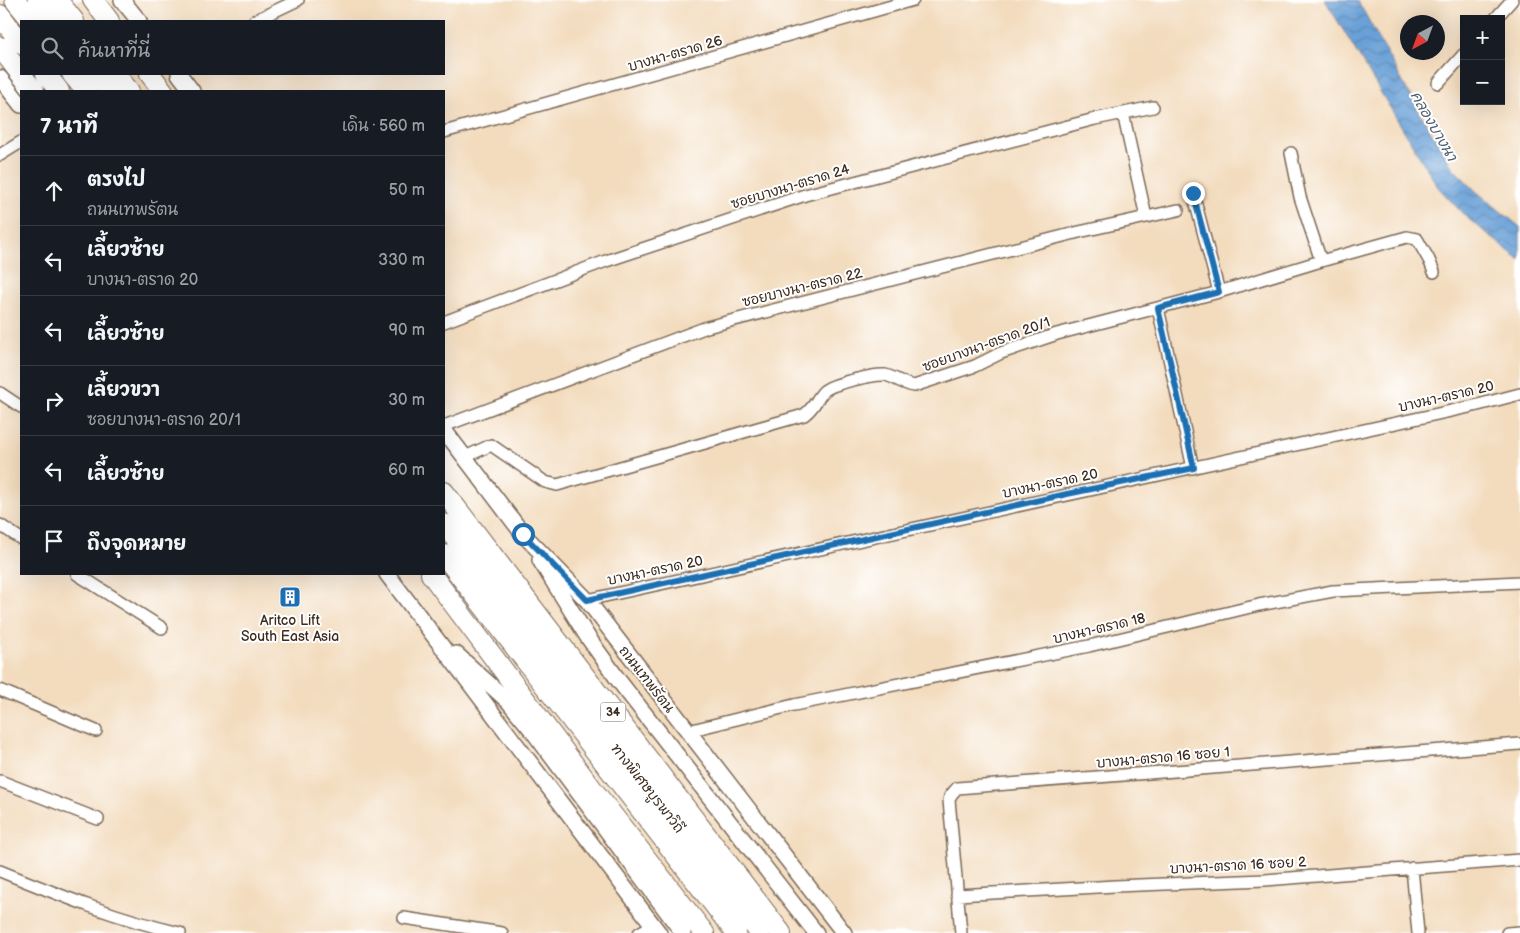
<!DOCTYPE html>
<html lang="th">
<meta charset="utf-8">
<style>
:root{--surface:#171b24;--page:#20242c;--text:#f1f3f6;--muted:#9ea1a6;--line:#363941}
body{margin:0;font-family:"Balsamiq Sans","Playpen Sans Thai",sans-serif;background:var(--page);color:var(--text)}
.controls{position:absolute;right:15px;top:15px;display:grid;overflow:hidden;border-radius:0px;box-shadow:0 5px 20px #0002}
.controls button{width:45px;height:45px;display:grid;place-items:center;padding:0;border:0;border-bottom:1px solid var(--line);background:var(--surface);color:var(--text);font:25px sans-serif}
.compass{position:absolute;left:1400px;top:15px;width:45px;height:45px;border-radius:50%;background:var(--surface);box-shadow:0 5px 20px #0002;rotate:221deg}
.stop{position:absolute;width:15px;height:15px;margin:-11px;border:4px solid #1f6fb2;border-radius:50%;background:#fff}
.stop.end{background:#1f6fb2;border-color:#fff;box-shadow:0 1px 5px #0008}
.list{margin:0;padding:0;list-style:none}
h2{display:flex;justify-content:space-between;align-items:center;height:65px;margin:0;padding:0 20px;font-size:21px}
h2 small{font-size:16px;font-weight:400;color:var(--muted)}
.list li{display:grid;grid-template-columns:32px 1fr auto;gap:15px;align-items:center;box-sizing:border-box;height:70px;padding:0 20px;border-top:1px solid var(--line)}
.list b{display:block;font-size:19px;white-space:nowrap}
.list p{margin:0;font-size:16px;white-space:nowrap;color:var(--muted)}
.list em{font-size:16px;font-style:normal;color:var(--muted)}
.icon{flex:none;width:28px;height:28px;fill:none;stroke:currentColor;stroke-width:2;stroke-linecap:round;stroke-linejoin:round}
.map{position:relative;flex:none;width:1520px;height:933px;overflow:hidden}
.search{position:absolute;background:var(--surface);box-shadow:0 5px 20px #0002;left:20px;top:20px;width:425px;height:55px;display:flex;align-items:center;gap:12px;box-sizing:border-box;padding:0 18px;border-radius:0px;color:var(--muted);font-size:19px}
.panel{position:absolute;background:var(--surface);box-shadow:0 5px 20px #0002;left:20px;top:90px;width:425px;height:485px;border-radius:0px}
.map>svg:first-child{display:block}
.water{fill:url(#water-waves);stroke:#52657a}
.lines{fill:none;stroke-linecap:round;stroke-linejoin:round}
.street-casing{stroke:#7b6856;stroke-width:14}
.secondary-casing{stroke:#7b6856;stroke-width:18}
.highway-casing{stroke:#7b6856;stroke-width:22}
.street{stroke:#fff;stroke-width:11}
.secondary{stroke:#fff;stroke-width:15}
.highway{stroke:#fff;stroke-width:20}
.route{stroke:#1f6fb2;stroke-width:6}
.labels{text-anchor:middle;stroke-width:4;stroke-linejoin:round;paint-order:stroke}
.shield{fill:#fff;stroke:#766a62;stroke-width:1}
.shield-label{font-size:12px;font-weight:bold;fill:#3b2a1e}
.street-label{font-size:14px;fill:#3b2a1e;stroke:#fff}
.poi-label{font-size:14px;fill:#3b2a1e;stroke:#fff}
.water-label{font-size:15px;font-style:italic;fill:#505f71;stroke:#fff}
</style>
<div class="map">
<svg width="1520" height="933" viewBox="0 0 1520 933">
<defs>
<pattern id="water-waves" width="16" height="10" patternUnits="userSpaceOnUse" patternTransform="scale(1.25)"><rect width="16" height="10" fill="#69a0d7"/><path d="M0 5q4-4 8 0t8 0" fill="none" stroke="#5883ae"/></pattern>
</defs>
<rect width="100%" height="100%" fill="#fff"/>
<filter id="ink" filterUnits="userSpaceOnUse"><feTurbulence type="fractalNoise" baseFrequency=".02" numOctaves="2"/><feDisplacementMap in="SourceGraphic" scale="10" xChannelSelector="R" yChannelSelector="G"/><feConvolveMatrix kernelMatrix="1 2 1 2 8 2 1 2 1" color-interpolation-filters="sRGB"/></filter>
<filter id="wash" filterUnits="userSpaceOnUse"><feTurbulence type="fractalNoise" baseFrequency=".0096" numOctaves="4" result="noise"/><feDisplacementMap in="SourceGraphic" scale="20" xChannelSelector="R" yChannelSelector="G"/><feGaussianBlur stdDeviation="1.12" result="paint"/><feColorMatrix in="noise" values="0 0 0 0 0 0 0 0 0 0 0 0 0 0 0 0 0 1.4 0 .05"/><feComposite in="paint" operator="in"/></filter>
<g filter="url(#wash)">
<rect width="100%" height="100%" fill="#f3dcbe"/>
<!-- water -->
<path class="water" d="M 1325,0 L 1356,0 L 1363,10 L 1417,108 L 1452,167 L 1477,192 L 1520,227 L 1520,260 L 1466,217 L 1438,187 Z"/>
</g>
<g filter="url(#ink)">
<g class="lines">
<!-- street casing -->
<g class="street-casing">
<path id="street" d="M 1495,19 L 1512,0
M 254,21 L 298,0
M 1438,83 L 1464,54
M 1123,113 L 1146,217
M 444,132 L 913,0
M 1291,153 L 1300,197 L 1321,261
M 0,155 L 21,142
M 1193,193 L 1219,292
M 1158,308 L 1193,468
M 444,322 L 606,261 L 805,195 L 1095,119 L 1153,107
M 0,393 L 21,407
M 444,426 L 707,327 L 1079,232 L 1178,210
M 465,457 L 491,445 L 545,482 L 557,485 L 804,415 C 815,407 816,399 824,391 C 831,384 874,374 885,375 C 895,377 902,384 914,386 L 975,366 L 1001,353 L 1057,334 L 1219,292 L 1321,261 L 1407,237 L 1417,239 L 1429,260 L 1434,272
M 0,525 L 21,539
M 77,574 L 162,628
M 587,600 L 1474,406 L 1520,394
M 0,690 L 96,731
M 688,731 L 794,705 L 1089,646 L 1259,605 L 1333,591 L 1520,582
M 0,781 L 98,819
M 1412,868 L 1418,933
M 0,871 C 59,895 118,919 180,933
M 957,895 L 1115,886 L 1265,880 L 1520,860
M 404,918 L 502,933
M 639,933 L 653,925
M 961,933 L 949,800 L 951,795 L 957,788 L 1520,744
M 1507,933 L 1520,932"/>
</g>
<!-- secondary casing -->
<g class="secondary-casing">
<path id="secondary" d="M 122,0 L 139,21
M 179,74 L 192,91
M 0,78 L 21,105
M 444,430 L 523,534 L 587,600 L 844,933
M 540,560 L 587,636 L 619,681 L 816,933
M 387,574 L 659,933
M 456,654 L 509,702 L 532,730 L 683,933"/>
</g>
<!-- highway casing -->
<g class="highway-casing">
<path id="highway" d="M 15,0 L 32,21
M 38,0 L 54,21
M 57,0 L 74,21
M 93,0 L 109,21
M 0,15 L 21,43
M 0,47 L 34,91
M 46,74 L 59,91
M 72,74 L 86,91
M 95,74 L 109,91
M 115,74 L 129,91
M 150,74 L 163,91
M 444,492 L 781,933
M 444,524 L 760,933
M 444,555 L 736,933
M 431,574 L 593,790 L 704,933"/>
</g>
<!-- street -->
<use href="#street" class="street"/>
<!-- secondary -->
<use href="#secondary" class="secondary"/>
<!-- highway -->
<use href="#highway" class="highway"/>
</g>
</g>
<g class="lines" filter="url(#ink)">
<!-- route -->
<path class="route" d="M 523,534 L 587,600 L 1067,494 L 1194,468 L 1158,308 L 1219,292 L 1193,193"/>
</g>
<!-- icons -->
<defs>
<g id="building-square" transform="scale(1.125)"><rect x="-9" y="-9" width="18" height="18" rx="4" fill="#1f6fb2" stroke="#fff"/><path d="M-4-6H4V6H1V3H-1V6H-4ZM-2.5-4.3h1.7v1.8h-1.7ZM.8-4.3h1.7v1.8H.8ZM-2.5-1h1.7V.8h-1.7ZM.8-1h1.7V.8H.8Z" fill="#fff"/></g>
</defs>
<g fill-rule="evenodd">
<use href="#building-square" x="290" y="597"/>
</g>
<g class="labels">
<!-- shield labels -->
<rect class="shield" x="600.5" y="702.5" width="25" height="19" rx="4"/>
<g class="shield-label">
<text x="613" y="716">34</text>
</g>
<!-- street labels -->
<g class="street-label">
<text transform="translate(675 53) rotate(-16)" y="5">บางนา-ตราด 26</text>
<text transform="translate(790 186) rotate(-17)" y="5">ซอยบางนา-ตราด 24</text>
<text transform="translate(802 287) rotate(-14)" y="5">ซอยบางนา-ตราด 22</text>
<text transform="translate(986 344) rotate(-20)" y="5">ซอยบางนา-ตราด 20/1</text>
<text transform="translate(1446 396) rotate(-13)" y="5">บางนา-ตราด 20</text>
<text transform="translate(1050 483) rotate(-12)" y="5">บางนา-ตราด 20</text>
<text transform="translate(655 570) rotate(-12)" y="5">บางนา-ตราด 20</text>
<text transform="translate(1099 628) rotate(-13)" y="5">บางนา-ตราด 18</text>
<text transform="translate(647 679) rotate(52)" y="5">ถนนเทพรัตน</text>
<text transform="translate(1163 757) rotate(-5)" y="5">บางนา-ตราด 16 ซอย 1</text>
<text transform="translate(648 788) rotate(52)" y="5">ทางพิเศษบูรพาวิถี</text>
<text transform="translate(1238 865) rotate(-3)" y="5">บางนา-ตราด 16 ซอย 2</text>
</g>
<!-- poi labels -->
<g class="poi-label">
<text x="290" y="625">Aritco Lift<tspan x="290" dy="16">South East Asia</tspan></text>
</g>
<!-- water labels -->
<g class="water-label">
<text transform="translate(1434 126) rotate(60)" y="5">คลองบางนา</text>
</g>
</g>
</svg>
<div class="controls">
<button>+</button>
<button>−</button>
</div>
<svg class="compass" viewBox="-18 -18 36 36"><path d="M0-13l5 13h-10z" fill="#e53935"/><path d="M0 13l5-13h-10z" fill="#9ea1a6"/></svg>
<div class="stop" style="left:523px;top:534px"></div>
<div class="stop end" style="left:1193px;top:193px"></div>
<div class="search"><svg class="icon" aria-label="search" viewBox="0 0 24 24"><circle cx="10" cy="10" r="6"/><path d="M15 15l6 6"/></svg>ค้นหาที่นี่</div>
<section class="panel">
<h2>7 นาที<small>เดิน · 560 m</small></h2>
<ul class="list">
<li><svg class="icon" aria-label="ahead" viewBox="0 0 24 24"><path d="M12 20V5M6 11l6-6 6 6"/></svg><div><b>ตรงไป</b><p>ถนนเทพรัตน</p></div><em>50 m</em></li>
<li><svg class="icon" aria-label="left" viewBox="0 0 24 24"><path d="M17 20v-9H6M10 6l-5 5 5 5"/></svg><div><b>เลี้ยวซ้าย</b><p>บางนา-ตราด 20</p></div><em>330 m</em></li>
<li><svg class="icon" aria-label="left" viewBox="0 0 24 24"><path d="M17 20v-9H6M10 6l-5 5 5 5"/></svg><div><b>เลี้ยวซ้าย</b></div><em>90 m</em></li>
<li><svg class="icon" aria-label="right" viewBox="0 0 24 24"><path d="M7 20v-9h11M14 6l5 5-5 5"/></svg><div><b>เลี้ยวขวา</b><p>ซอยบางนา-ตราด 20/1</p></div><em>30 m</em></li>
<li><svg class="icon" aria-label="left" viewBox="0 0 24 24"><path d="M17 20v-9H6M10 6l-5 5 5 5"/></svg><div><b>เลี้ยวซ้าย</b></div><em>60 m</em></li>
<li><svg class="icon" aria-label="arrive" viewBox="0 0 24 24"><path d="M6 21V4h12l-3 4 3 4H6"/></svg><div><b>ถึงจุดหมาย</b></div></li>
</ul>
</section>
</div>
